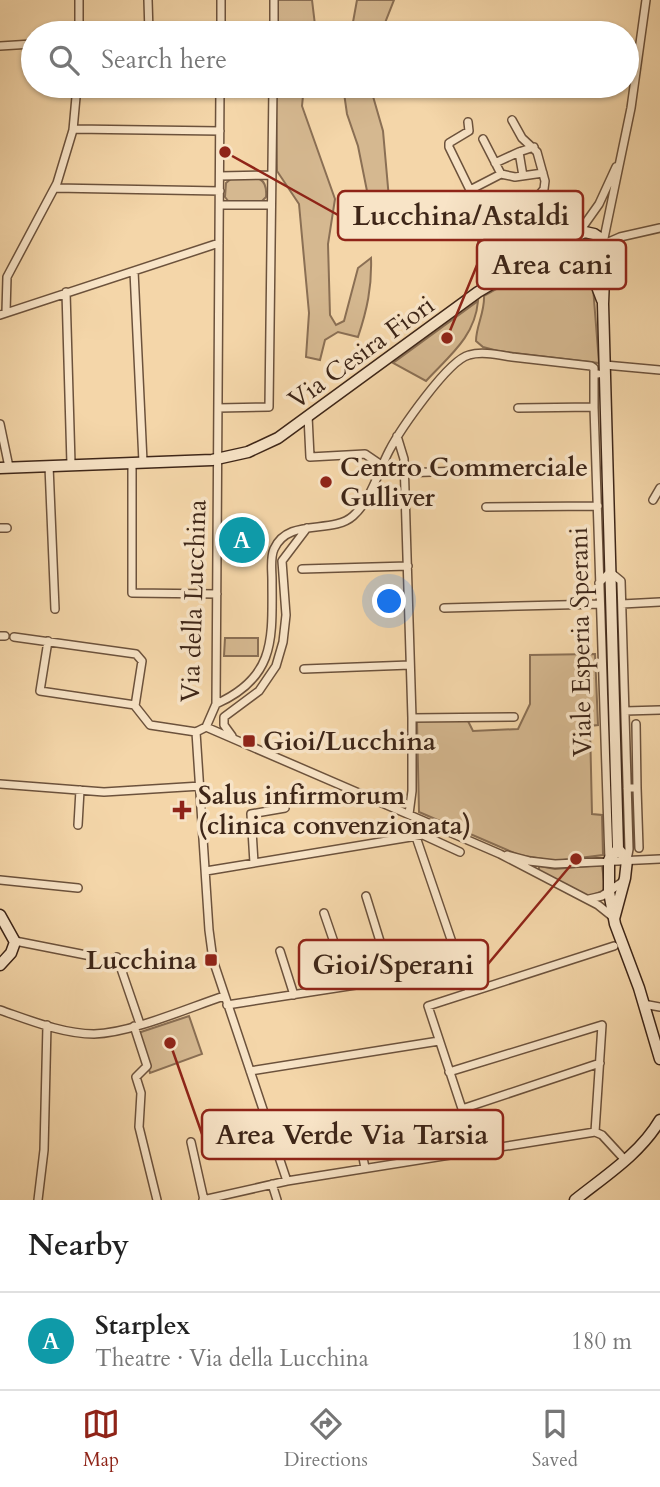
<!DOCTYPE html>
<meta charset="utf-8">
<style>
:root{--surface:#fff;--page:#f6f6f6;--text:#222;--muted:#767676;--line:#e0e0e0;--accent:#8f2418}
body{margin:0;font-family:Cardo,serif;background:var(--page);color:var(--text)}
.you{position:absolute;left:390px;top:602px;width:24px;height:24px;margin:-18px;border:5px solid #fff;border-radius:50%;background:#1a73e8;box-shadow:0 0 0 10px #1a73e833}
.badge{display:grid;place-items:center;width:46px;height:46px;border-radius:50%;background:var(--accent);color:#fff;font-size:23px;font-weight:700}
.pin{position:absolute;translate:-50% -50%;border:4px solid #fff;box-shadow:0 2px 7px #0006}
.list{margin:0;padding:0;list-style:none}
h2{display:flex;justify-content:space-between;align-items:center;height:91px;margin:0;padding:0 28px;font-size:30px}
h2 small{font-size:23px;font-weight:400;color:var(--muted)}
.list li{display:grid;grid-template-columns:46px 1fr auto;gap:21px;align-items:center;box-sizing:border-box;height:98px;padding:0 28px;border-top:2px solid var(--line)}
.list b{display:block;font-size:26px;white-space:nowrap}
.list p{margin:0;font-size:23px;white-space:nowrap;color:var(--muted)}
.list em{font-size:23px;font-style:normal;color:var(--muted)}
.icon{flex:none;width:38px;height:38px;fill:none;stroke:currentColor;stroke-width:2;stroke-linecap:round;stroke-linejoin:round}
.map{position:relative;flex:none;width:660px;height:1200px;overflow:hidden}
.search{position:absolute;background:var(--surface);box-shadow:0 2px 5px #0004;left:21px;right:21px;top:21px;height:77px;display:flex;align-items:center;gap:18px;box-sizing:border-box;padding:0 24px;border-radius:38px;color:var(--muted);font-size:26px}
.sheet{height:189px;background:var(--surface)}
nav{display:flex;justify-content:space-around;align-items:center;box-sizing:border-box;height:98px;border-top:2px solid var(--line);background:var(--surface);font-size:19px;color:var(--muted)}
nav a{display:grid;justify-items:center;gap:4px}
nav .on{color:var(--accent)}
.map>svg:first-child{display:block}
.green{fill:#d5b890;stroke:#8a6f54;stroke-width:2}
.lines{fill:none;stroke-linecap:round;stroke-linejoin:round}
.street-casing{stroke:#6c523c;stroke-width:10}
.secondary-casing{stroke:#3e2618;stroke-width:13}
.street{stroke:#f8e4c7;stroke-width:7}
.secondary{stroke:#f8e4c7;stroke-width:10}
.poi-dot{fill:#8f2418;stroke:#f8e4c7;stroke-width:2.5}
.labels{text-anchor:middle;stroke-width:7;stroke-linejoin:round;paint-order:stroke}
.street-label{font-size:26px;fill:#3e2618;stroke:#f8e4c7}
.poi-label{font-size:26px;font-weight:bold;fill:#3e2618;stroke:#f8e4c7;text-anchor:start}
.leader{fill:none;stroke:#8f2418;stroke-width:2.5}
.callout-dot{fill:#8f2418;stroke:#f8e4c7;stroke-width:2.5}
.callout{fill:#f8e4c7;stroke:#8f2418;stroke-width:2.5}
.callout-label{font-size:28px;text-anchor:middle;font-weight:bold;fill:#3e2618}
</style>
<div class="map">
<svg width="660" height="1200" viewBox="0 0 660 1200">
<rect width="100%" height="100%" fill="#f4d6a9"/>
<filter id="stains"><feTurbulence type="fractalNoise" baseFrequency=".00286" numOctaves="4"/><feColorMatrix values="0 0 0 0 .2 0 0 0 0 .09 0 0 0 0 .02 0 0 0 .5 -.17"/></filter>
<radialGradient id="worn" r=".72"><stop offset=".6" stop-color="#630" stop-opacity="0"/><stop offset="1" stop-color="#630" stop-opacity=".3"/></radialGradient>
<!-- green -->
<path class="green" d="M 276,0 L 312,0 L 315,25 L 313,33 L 276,33 Z
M 357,0 L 394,0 L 381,33 L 351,33 Z
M 276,86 L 304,86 L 302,106 L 335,199 L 328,244 L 330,315 L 336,325 L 344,321 L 358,268 L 371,258 C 372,287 367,310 358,337 L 338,332 L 325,340 L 320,360 L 306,357 L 309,313 L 299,204 L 277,171 Z
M 343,86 L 370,86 L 383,131 L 390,210 L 371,211 L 358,146 L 347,114 Z
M 232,178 C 251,178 268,172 266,197 L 260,203 L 229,202 L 225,197 L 226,183 Z
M574 250a13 13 0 1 1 26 0a13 13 0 1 1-26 0Z
M 566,268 L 579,270 L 593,287 L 599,363 L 498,351 L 483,347 L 476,341 C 476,326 485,312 484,296 L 521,275 Z
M 478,301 C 475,337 449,356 426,381 L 393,363 Z
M 225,638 L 258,638 L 258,656 L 224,656 Z
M 595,654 L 598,725 L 590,726 L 592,814 L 602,815 L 603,855 L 555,861 L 519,855 L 419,812 L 417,721 L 468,721 L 473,731 L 518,729 L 530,704 L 530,655 Z
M 602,865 L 605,890 L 590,896 L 583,896 L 539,872 L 539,866 L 555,869 Z
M 189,1016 L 202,1054 L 150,1073 L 138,1033 Z"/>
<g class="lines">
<!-- street casing -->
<g class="street-casing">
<path id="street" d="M 148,0 L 149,33
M 79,33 L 79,0
M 221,33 L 221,0
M 274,33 L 274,0
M 0,46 L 32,44
M 468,122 L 469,131 L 449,143 L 449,147 L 470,190 L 481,223 L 485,288
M 73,129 L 220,131
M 495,163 L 519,152
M 501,174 L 515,177 L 543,173
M 220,176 L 271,175
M 523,176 L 519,152 L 534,147
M 55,188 L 220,191
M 470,190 L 501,174 L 483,139
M 220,205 L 271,205
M 481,223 L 488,223 L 535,200 L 544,189 L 545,181 L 537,152 L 522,138 L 512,120
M 577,235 L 599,204 L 616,167
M 603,243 L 631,108 L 646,0
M 604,244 L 620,237 L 660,228
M 134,271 L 143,462
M 66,292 L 71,464
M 6,312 L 7,277 L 57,183 L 73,130 L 77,86
M 0,315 L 219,243
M 605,365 L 660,370
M 598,374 L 594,374 L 594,407 L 609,860
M 218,408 L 269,407 L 273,86
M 518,408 L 594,407
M 308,416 L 310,457 L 365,454 L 390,471 L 399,473 L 497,470
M 0,424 L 9,467
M 397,436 L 404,459 L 412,718 L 412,791 L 409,814
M 132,462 L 132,593 L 217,594
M 49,466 L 55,609
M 653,500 L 660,488
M 486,507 L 598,506
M 0,528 L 7,528
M 302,569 L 408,566
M 599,583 L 610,572 L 621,581 L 629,849 L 627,860
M 622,604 L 660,602
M 444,608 L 600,604
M 0,636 L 5,636
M 14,637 L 136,654 L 142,661 L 135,706 L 150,725 L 196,732
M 48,641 L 40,691 L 135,705
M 304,669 L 410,665
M 216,704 C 277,677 272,637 272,580 C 272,570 270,558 274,549 C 288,517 332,535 353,516 C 371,500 378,472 389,451 C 400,430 448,360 469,355 C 482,351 499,355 512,357 C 538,360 564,363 591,366 L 594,368 L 594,374
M 625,711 L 660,710
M 412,718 L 514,717
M 206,727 L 500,854 L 598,905 L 613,917
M 196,732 L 206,727 L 216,704 L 220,86
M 196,732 L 209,930 L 213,960 L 287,1181
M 232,736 L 224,725 L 224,717 L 259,691 L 276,666 L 283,642 L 286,615 L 282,561 L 307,528
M 0,784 L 104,792 L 201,786
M 627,788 L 637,788 L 636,724
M 637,788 L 639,848
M 78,825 L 80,790
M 416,837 L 469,992
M 507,855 L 529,861 L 555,864 L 660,859
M 254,863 L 251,814 L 285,808
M 206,871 L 423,835 L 460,852
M 0,880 L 78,888
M 366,896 L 392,980
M 589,899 L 602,896 L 624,881
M 324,913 L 349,986
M 15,941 L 91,956
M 280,951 L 294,995
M 117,957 L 140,1024
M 643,1004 L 660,1007
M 227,1005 L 414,976
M 0,1010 C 29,1020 63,1034 94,1034 C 131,1033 188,1008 224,996
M 134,1026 L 147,1066 L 136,1077 L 141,1093 L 139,1127 L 157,1200
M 250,1071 L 439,1041
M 449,1072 L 602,1025 L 595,1132
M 462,1109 L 600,1063
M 362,1135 L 360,1142 L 365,1168
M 191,1142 L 204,1200
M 476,1151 L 428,1006 L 614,946
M 272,1184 L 277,1200
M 38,1200 L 44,1150 L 47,1025
M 203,1200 L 287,1181 L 595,1132 L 602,1135 L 625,1160"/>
</g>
<!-- secondary casing -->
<g class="secondary-casing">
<path id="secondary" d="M 571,242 L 571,257 L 579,266 C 590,270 600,266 604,255
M 538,266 L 559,263 L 576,264
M 583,267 L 594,279 L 602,300
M 0,468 L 212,460 L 248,452 L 278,438 L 478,292 L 505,276 L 553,255 L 576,236 L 585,232 L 594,234 L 600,238 L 605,251 L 603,304 L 618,849 L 627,860 L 625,878 L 614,919
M 618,849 L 609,860 L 609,892 L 615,924 L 639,988 L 660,1059
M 0,915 L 15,942 L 11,953 L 0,965
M 575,1200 C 605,1176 640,1154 660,1120"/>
</g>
<!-- street -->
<use href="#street" class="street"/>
<!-- secondary -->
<use href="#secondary" class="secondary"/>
</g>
<!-- markers -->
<g class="poi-dot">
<circle cx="326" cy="482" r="7"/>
<rect x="242" y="734" width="14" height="14" rx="3.5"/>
<path d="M178.5 799.5h7v7h7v7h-7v7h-7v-7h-7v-7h7z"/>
<rect x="204" y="953" width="14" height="14" rx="3.5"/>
</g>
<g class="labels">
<!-- street labels -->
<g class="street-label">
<text transform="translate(361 352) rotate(-36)" y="9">Via Cesira Fiori</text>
<text transform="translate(193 601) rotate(-88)" y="9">Via della Lucchina</text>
<text transform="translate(580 642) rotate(-91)" y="9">Viale Esperia Sperani</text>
</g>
<!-- poi labels -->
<g class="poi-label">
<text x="340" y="476">Centro Commerciale<tspan x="340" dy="30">Gulliver</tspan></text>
<text x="263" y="750">Gioi/Lucchina</text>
<text x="198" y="804">Salus infirmorum<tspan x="198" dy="30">(clinica convenzionata)</tspan></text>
<text x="197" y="969" text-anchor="end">Lucchina</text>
</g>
</g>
<!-- callouts -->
<path class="leader" d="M225 152L338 215M447 338L477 265M576 859L488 964M170 1043L202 1134"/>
<g class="callout-dot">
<circle cx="225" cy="152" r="7"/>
<circle cx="447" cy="338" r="7"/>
<circle cx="576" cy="859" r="7"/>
<circle cx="170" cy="1043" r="7"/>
</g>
<g class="callout">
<rect x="338" y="191" width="245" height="49" rx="7"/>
<rect x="477" y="240" width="149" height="49" rx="7"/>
<rect x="299" y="940" width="189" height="49" rx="7"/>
<rect x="202" y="1110" width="301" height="49" rx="7"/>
</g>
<g class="callout-label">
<text x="461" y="225">Lucchina/Astaldi</text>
<text x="552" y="274">Area cani</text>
<text x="393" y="974">Gioi/Sperani</text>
<text x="352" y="1144">Area Verde Via Tarsia</text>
</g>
<rect width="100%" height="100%" filter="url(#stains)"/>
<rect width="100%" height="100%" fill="url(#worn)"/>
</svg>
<div class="you"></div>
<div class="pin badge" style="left:242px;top:540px;background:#0f9aa8">A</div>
<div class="search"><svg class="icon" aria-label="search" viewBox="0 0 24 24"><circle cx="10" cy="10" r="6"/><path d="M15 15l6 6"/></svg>Search here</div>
</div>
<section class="sheet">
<h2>Nearby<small></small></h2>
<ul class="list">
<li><span class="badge" style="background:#0f9aa8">A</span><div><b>Starplex</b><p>Theatre · Via della Lucchina</p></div><em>180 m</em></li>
</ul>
</section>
<nav>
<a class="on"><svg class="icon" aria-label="map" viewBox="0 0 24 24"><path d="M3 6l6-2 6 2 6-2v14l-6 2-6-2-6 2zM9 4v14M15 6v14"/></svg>Map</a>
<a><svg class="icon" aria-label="directions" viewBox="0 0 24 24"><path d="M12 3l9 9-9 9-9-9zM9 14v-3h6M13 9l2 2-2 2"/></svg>Directions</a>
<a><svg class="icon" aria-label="saved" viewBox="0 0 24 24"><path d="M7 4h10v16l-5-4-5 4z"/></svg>Saved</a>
</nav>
